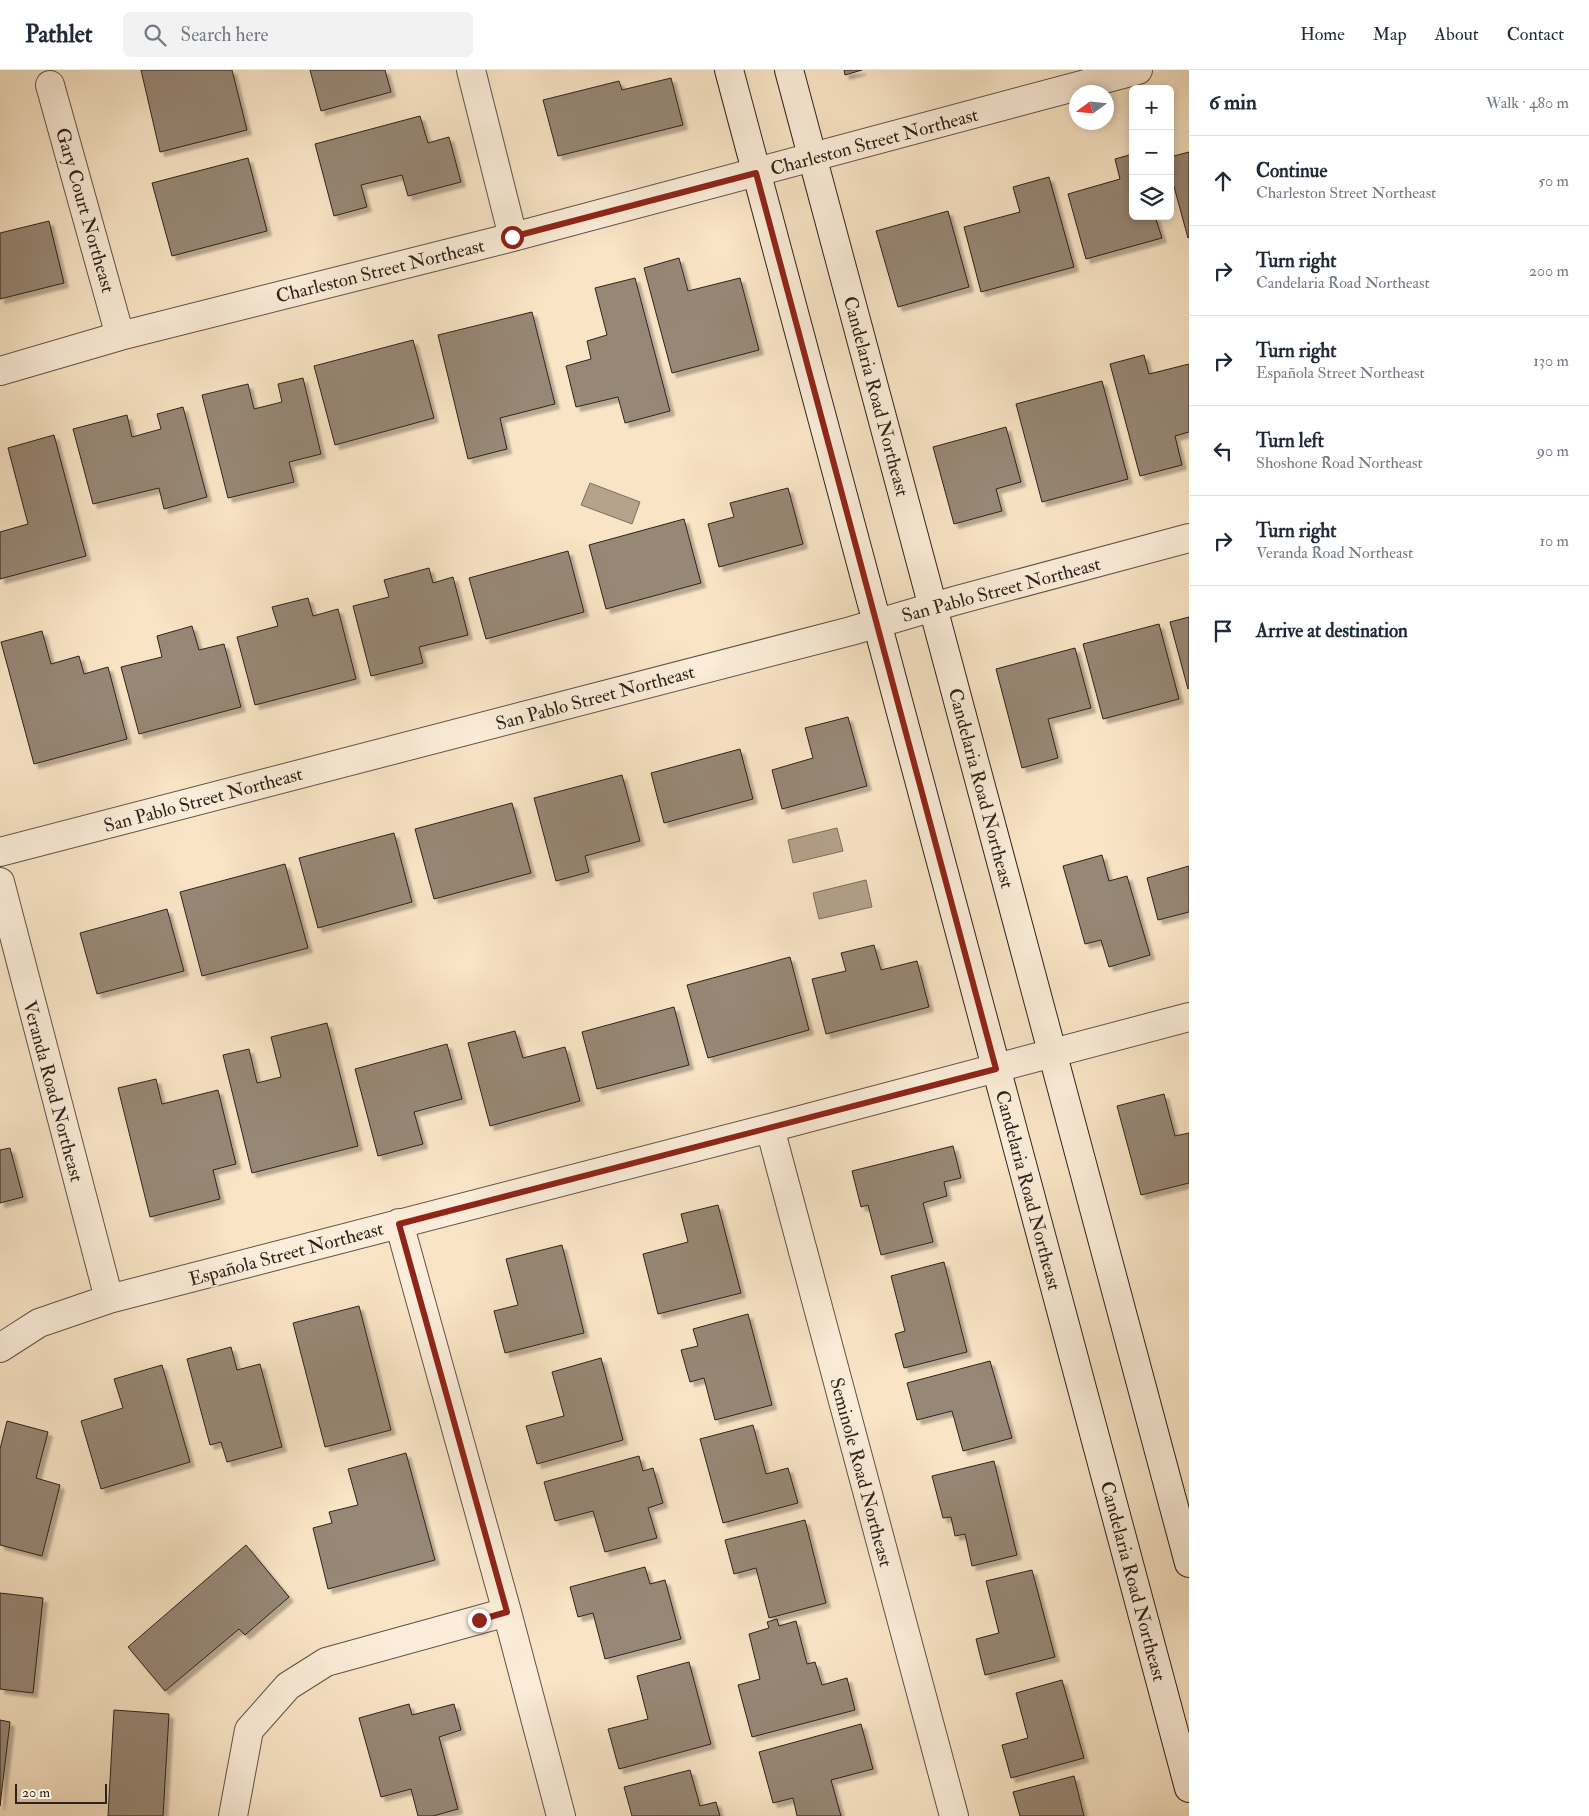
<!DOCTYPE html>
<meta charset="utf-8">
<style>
:root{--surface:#fff;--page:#f2f2f3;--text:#1f2937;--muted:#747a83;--line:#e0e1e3}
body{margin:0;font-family:"IM FELL Double Pica",serif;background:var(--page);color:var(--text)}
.controls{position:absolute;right:15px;top:15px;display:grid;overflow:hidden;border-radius:8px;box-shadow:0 2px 8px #0003}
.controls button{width:45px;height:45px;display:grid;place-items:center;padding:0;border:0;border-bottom:1px solid var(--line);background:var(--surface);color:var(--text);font:25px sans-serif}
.compass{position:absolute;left:1069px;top:15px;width:45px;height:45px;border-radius:50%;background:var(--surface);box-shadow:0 2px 8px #0003;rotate:255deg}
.scale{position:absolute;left:15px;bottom:12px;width:92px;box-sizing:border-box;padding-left:5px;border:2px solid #2d231c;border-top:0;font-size:14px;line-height:18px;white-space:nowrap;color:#2d231c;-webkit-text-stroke:4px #fbedd9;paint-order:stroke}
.stop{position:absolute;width:15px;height:15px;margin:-11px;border:4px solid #8f2418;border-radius:50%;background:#fff}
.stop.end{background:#8f2418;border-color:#fff;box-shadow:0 1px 5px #0008}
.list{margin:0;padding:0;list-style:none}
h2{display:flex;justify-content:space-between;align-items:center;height:65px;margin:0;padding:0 20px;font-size:21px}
h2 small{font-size:16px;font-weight:400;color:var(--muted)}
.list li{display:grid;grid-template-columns:32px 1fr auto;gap:15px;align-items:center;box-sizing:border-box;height:90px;padding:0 20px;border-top:1px solid var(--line)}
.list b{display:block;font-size:19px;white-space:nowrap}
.list p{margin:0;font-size:16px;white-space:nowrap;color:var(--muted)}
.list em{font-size:16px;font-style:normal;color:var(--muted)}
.icon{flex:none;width:28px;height:28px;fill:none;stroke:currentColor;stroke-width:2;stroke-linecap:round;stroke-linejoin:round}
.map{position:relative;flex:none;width:1189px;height:1746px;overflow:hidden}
header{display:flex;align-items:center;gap:30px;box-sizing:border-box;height:70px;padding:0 25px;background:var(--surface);border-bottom:1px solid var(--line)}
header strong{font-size:24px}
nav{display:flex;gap:28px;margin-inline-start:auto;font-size:18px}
.search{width:350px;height:45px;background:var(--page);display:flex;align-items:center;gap:12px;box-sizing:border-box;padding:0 18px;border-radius:8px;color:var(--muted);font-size:19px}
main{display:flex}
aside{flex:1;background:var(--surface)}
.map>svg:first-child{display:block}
.water{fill:#b4a28c;stroke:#7e6f5f}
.building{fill:#978774;stroke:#2d231c;filter:url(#shadow)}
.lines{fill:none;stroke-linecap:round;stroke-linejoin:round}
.street-casing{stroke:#605346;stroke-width:30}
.secondary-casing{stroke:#2d231c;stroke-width:30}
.street{stroke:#fbedd9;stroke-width:28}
.secondary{stroke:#fbedd9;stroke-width:28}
.route{stroke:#8f2418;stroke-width:6}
.labels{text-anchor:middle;stroke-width:4;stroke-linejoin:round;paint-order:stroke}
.street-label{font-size:19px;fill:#2d231c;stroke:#fbedd9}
</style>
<header>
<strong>Pathlet</strong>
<div class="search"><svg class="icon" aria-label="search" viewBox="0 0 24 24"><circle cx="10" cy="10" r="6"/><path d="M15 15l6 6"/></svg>Search here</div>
<nav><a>Home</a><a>Map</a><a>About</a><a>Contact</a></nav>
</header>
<main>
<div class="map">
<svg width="1189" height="1746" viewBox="0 0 1189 1746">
<defs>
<filter id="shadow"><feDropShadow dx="4.5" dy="4.5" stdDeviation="1" flood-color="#0004"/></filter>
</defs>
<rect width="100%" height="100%" fill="#f9e4c5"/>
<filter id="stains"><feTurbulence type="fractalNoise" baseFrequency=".004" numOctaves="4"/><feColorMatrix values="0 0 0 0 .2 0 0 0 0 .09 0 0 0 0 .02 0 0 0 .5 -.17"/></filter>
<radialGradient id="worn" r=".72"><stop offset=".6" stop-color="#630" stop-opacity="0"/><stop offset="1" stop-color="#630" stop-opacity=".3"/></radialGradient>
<!-- water -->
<path class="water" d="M 590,413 L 640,432 L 632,454 L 581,435 Z
M 837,758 L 843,781 L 793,793 L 788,770 Z
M 866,810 L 872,837 L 819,849 L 813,823 Z"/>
<!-- building -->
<path class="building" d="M 141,0 L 232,0 L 247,60 L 160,82 Z
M 310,0 L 385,0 L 391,22 L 321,41 Z
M 844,0 L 862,0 L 845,5 Z
M 671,8 L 683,55 L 558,86 L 543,30 L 619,11 L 622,20 Z
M 420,46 L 428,73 L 449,67 L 461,112 L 408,126 L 402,105 L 361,115 L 367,137 L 334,146 L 315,74 Z
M 1189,82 L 1189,167 L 1188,168 L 1170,102 L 1170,87 Z
M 1133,84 L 1133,146 L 1155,146 L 1162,168 L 1086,189 L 1068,124 L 1120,109 L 1115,89 Z
M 248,88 L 267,161 L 172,186 L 152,113 Z
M 1049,107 L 1074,197 L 981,222 L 964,157 L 1020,142 L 1013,117 Z
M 948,141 L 969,217 L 898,237 L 876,161 Z
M 49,151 L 64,213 L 0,229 L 0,163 Z
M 679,188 L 688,221 L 740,208 L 759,280 L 672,303 L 644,198 Z
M 635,208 L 670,341 L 625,353 L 618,327 L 576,337 L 566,296 L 591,289 L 587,271 L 607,265 L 595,218 Z
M 532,242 L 555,334 L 500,348 L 507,379 L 468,389 L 438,265 Z
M 413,270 L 434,348 L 335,375 L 314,296 Z
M 1144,285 L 1149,304 L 1189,294 L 1189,362 L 1175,366 L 1182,395 L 1140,406 L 1110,294 Z
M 303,308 L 321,384 L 289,392 L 294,412 L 228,428 L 202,325 L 248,314 L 254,339 L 282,332 L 278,314 Z
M 1102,311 L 1128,409 L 1042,432 L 1016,334 Z
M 183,337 L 207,427 L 164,439 L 159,418 L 93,434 L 73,359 L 127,345 L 132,367 L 161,359 L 157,344 Z
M 1006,357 L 1021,412 L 996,419 L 1002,441 L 954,454 L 933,377 Z
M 54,365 L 86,486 L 0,509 L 0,462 L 28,454 L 8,378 Z
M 788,418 L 803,474 L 719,497 L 708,454 L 734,447 L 730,433 Z
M 684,449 L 701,513 L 606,539 L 589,475 Z
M 568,481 L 584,542 L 486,569 L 469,508 Z
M 429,498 L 433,513 L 453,507 L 468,565 L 419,577 L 423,593 L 371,606 L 353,536 L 389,527 L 384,510 Z
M 308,528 L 313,546 L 338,539 L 356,609 L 255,635 L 237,567 L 278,556 L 272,537 Z
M 1189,547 L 1189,618 L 1188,619 L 1170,552 Z
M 1159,554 L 1179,629 L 1103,649 L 1083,574 Z
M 192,556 L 199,580 L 224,574 L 241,637 L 139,664 L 121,597 L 162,587 L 157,566 Z
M 42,561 L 51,594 L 79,586 L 84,604 L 108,597 L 127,669 L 34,694 L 1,572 Z
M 1075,578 L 1091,638 L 1048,649 L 1058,688 L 1022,698 L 996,599 Z
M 848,647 L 867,716 L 782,739 L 772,700 L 813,688 L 805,658 Z
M 740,679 L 753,729 L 664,753 L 651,703 Z
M 622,705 L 640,771 L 585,786 L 589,802 L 556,811 L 534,728 Z
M 512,733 L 531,803 L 434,829 L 415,759 Z
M 394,763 L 412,832 L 318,858 L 299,788 Z
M 1102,785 L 1109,811 L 1127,806 L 1150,885 L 1109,897 L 1101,870 L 1085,874 L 1063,796 Z
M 285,794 L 308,878 L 202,906 L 180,822 Z
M 1189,796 L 1189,842 L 1158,850 L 1147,808 Z
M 167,839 L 184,901 L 97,924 L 80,863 Z
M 874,875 L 881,900 L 917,891 L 929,937 L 826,964 L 812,909 L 846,901 L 841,883 Z
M 790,887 L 809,960 L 708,988 L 687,915 Z
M 674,937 L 689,995 L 597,1019 L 582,962 Z
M 327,953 L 358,1076 L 252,1103 L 223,985 L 249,979 L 257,1013 L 281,1007 L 271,967 Z
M 515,961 L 523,988 L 565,977 L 580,1031 L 490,1056 L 468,973 Z
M 447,974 L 462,1029 L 414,1042 L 423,1074 L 378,1086 L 355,999 Z
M 156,1009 L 162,1034 L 218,1020 L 236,1094 L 213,1100 L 220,1129 L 150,1147 L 118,1018 Z
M 1164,1024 L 1175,1066 L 1189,1063 L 1189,1113 L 1141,1125 L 1117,1036 Z
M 953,1076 L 961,1108 L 944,1112 L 947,1126 L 923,1133 L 933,1172 L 881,1185 L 868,1135 L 861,1137 L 852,1101 Z
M 10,1078 L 23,1127 L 0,1133 L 0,1080 Z
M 718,1135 L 741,1223 L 658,1244 L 643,1184 L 688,1172 L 681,1144 Z
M 562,1175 L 584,1263 L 505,1283 L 494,1241 L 518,1235 L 506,1189 Z
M 944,1192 L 967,1282 L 904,1298 L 895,1264 L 905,1261 L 891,1206 Z
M 359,1236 L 391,1360 L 325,1377 L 293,1253 Z
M 748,1244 L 772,1335 L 715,1350 L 704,1308 L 690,1312 L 681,1280 L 698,1276 L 693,1259 Z
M 231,1277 L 237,1300 L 260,1294 L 282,1377 L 227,1392 L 221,1372 L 210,1375 L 187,1289 Z
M 601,1288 L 623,1370 L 537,1394 L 526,1356 L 564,1346 L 552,1302 Z
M 990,1291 L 1012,1368 L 963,1381 L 952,1341 L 917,1350 L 907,1313 Z
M 162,1295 L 190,1392 L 101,1419 L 81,1351 L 123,1338 L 114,1309 Z
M 7,1351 L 48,1362 L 36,1408 L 60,1415 L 42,1486 L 0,1475 L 0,1379 Z
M 753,1355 L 766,1404 L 788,1398 L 798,1433 L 723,1453 L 700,1369 Z
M 406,1383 L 435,1490 L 328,1519 L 313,1458 L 332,1453 L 329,1442 L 358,1435 L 348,1399 Z
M 639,1386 L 643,1401 L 653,1398 L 663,1433 L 648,1438 L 657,1468 L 605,1482 L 593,1441 L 555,1451 L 544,1412 Z
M 994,1391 L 1017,1485 L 972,1496 L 965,1464 L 955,1466 L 951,1447 L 943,1448 L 932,1406 Z
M 805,1450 L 826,1533 L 769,1548 L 756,1498 L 734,1504 L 725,1470 Z
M 246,1475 L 289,1527 L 245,1565 L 239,1559 L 165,1621 L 128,1577 Z
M 645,1497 L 650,1514 L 665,1510 L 681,1569 L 605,1589 L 593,1543 L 578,1547 L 570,1517 Z
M 1032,1500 L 1055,1587 L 985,1605 L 976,1569 L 999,1563 L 986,1511 Z
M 0,1523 L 43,1528 L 33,1623 L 0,1619 Z
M 777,1549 L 779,1556 L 796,1551 L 807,1594 L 815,1592 L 822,1615 L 847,1608 L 855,1640 L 752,1667 L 738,1615 L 760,1609 L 749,1564 L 769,1558 L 767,1552 Z
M 689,1592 L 711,1674 L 619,1699 L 608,1659 L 648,1649 L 637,1606 Z
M 1062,1610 L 1084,1688 L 1011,1708 L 1002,1675 L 1028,1668 L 1016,1623 Z
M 409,1634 L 412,1645 L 454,1634 L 461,1660 L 439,1667 L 458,1739 L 433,1746 L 418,1746 L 411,1719 L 381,1727 L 359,1648 Z
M 114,1640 L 169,1644 L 163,1746 L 108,1746 Z
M 0,1650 L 10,1652 L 0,1736 Z
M 861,1654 L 873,1699 L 831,1710 L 841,1746 L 797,1746 L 793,1728 L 773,1733 L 759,1682 Z
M 690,1700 L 700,1736 L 716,1732 L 720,1746 L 632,1746 L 624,1717 Z
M 1074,1706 L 1084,1746 L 1020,1746 L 1013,1722 Z"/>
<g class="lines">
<!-- street casing -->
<g class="street-casing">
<path id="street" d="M 471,0 L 513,167
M 50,15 L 120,266
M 0,301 L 120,266 L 513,167 L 1138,0
M 0,782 L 851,561 L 954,531 L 1189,468
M 0,812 L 109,1229
M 770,1058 L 954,1746
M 399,1153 L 507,1542 L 561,1746
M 0,1278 L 39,1253 L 109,1229 L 770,1058 L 1189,947
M 233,1746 L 249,1660 L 288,1616 L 326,1592 L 507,1542"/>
</g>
<!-- secondary casing -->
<g class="secondary-casing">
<path id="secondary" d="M 729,0 L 1189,1718
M 789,0 L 1189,1493"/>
</g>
<!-- street -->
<use href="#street" class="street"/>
<!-- secondary -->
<use href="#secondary" class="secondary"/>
</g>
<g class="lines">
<!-- route -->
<path class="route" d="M 479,1550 L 507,1542 L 399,1154 L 996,999 L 756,103 L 512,167"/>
</g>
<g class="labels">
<!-- street labels -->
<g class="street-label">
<text transform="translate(874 71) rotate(-15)" y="7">Charleston Street Northeast</text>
<text transform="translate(86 140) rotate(74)" y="7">Gary Court Northeast</text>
<text transform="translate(380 200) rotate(-14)" y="7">Charleston Street Northeast</text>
<text transform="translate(877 326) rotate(75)" y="7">Candelaria Road Northeast</text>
<text transform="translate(1001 519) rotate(-15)" y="7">San Pablo Street Northeast</text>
<text transform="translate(595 627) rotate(-15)" y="7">San Pablo Street Northeast</text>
<text transform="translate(982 718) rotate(75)" y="7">Candelaria Road Northeast</text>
<text transform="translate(203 729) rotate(-15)" y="7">San Pablo Street Northeast</text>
<text transform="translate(54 1021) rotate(75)" y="7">Veranda Road Northeast</text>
<text transform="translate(1029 1120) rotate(75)" y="7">Candelaria Road Northeast</text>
<text transform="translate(286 1183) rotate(-15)" y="7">Española Street Northeast</text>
<text transform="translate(862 1402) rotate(75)" y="7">Seminole Road Northeast</text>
<text transform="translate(1134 1511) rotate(75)" y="7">Candelaria Road Northeast</text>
</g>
</g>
<rect width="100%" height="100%" filter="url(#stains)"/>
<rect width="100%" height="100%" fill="url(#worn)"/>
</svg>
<div class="controls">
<button>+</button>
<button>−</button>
<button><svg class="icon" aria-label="layers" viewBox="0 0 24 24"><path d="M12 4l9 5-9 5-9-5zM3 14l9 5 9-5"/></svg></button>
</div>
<svg class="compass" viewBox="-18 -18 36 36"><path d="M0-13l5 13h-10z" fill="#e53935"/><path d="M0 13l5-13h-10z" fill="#747a83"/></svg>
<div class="scale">20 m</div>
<div class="stop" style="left:512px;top:167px"></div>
<div class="stop end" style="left:479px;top:1550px"></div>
</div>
<aside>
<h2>6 min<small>Walk · 480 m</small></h2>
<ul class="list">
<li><svg class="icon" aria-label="ahead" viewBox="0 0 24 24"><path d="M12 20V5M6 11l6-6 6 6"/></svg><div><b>Continue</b><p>Charleston Street Northeast</p></div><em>50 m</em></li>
<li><svg class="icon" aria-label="right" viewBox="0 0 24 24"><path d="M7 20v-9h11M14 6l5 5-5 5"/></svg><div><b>Turn right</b><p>Candelaria Road Northeast</p></div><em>200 m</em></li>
<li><svg class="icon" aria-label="right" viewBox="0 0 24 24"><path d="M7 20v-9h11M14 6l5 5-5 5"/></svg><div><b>Turn right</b><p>Española Street Northeast</p></div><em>130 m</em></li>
<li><svg class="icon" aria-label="left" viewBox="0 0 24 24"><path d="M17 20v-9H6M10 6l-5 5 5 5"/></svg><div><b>Turn left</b><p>Shoshone Road Northeast</p></div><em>90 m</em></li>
<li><svg class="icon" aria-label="right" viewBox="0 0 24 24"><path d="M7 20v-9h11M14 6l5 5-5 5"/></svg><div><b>Turn right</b><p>Veranda Road Northeast</p></div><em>10 m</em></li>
<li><svg class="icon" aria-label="arrive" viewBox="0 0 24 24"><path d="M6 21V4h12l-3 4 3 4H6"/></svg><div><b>Arrive at destination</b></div></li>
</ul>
</aside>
</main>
